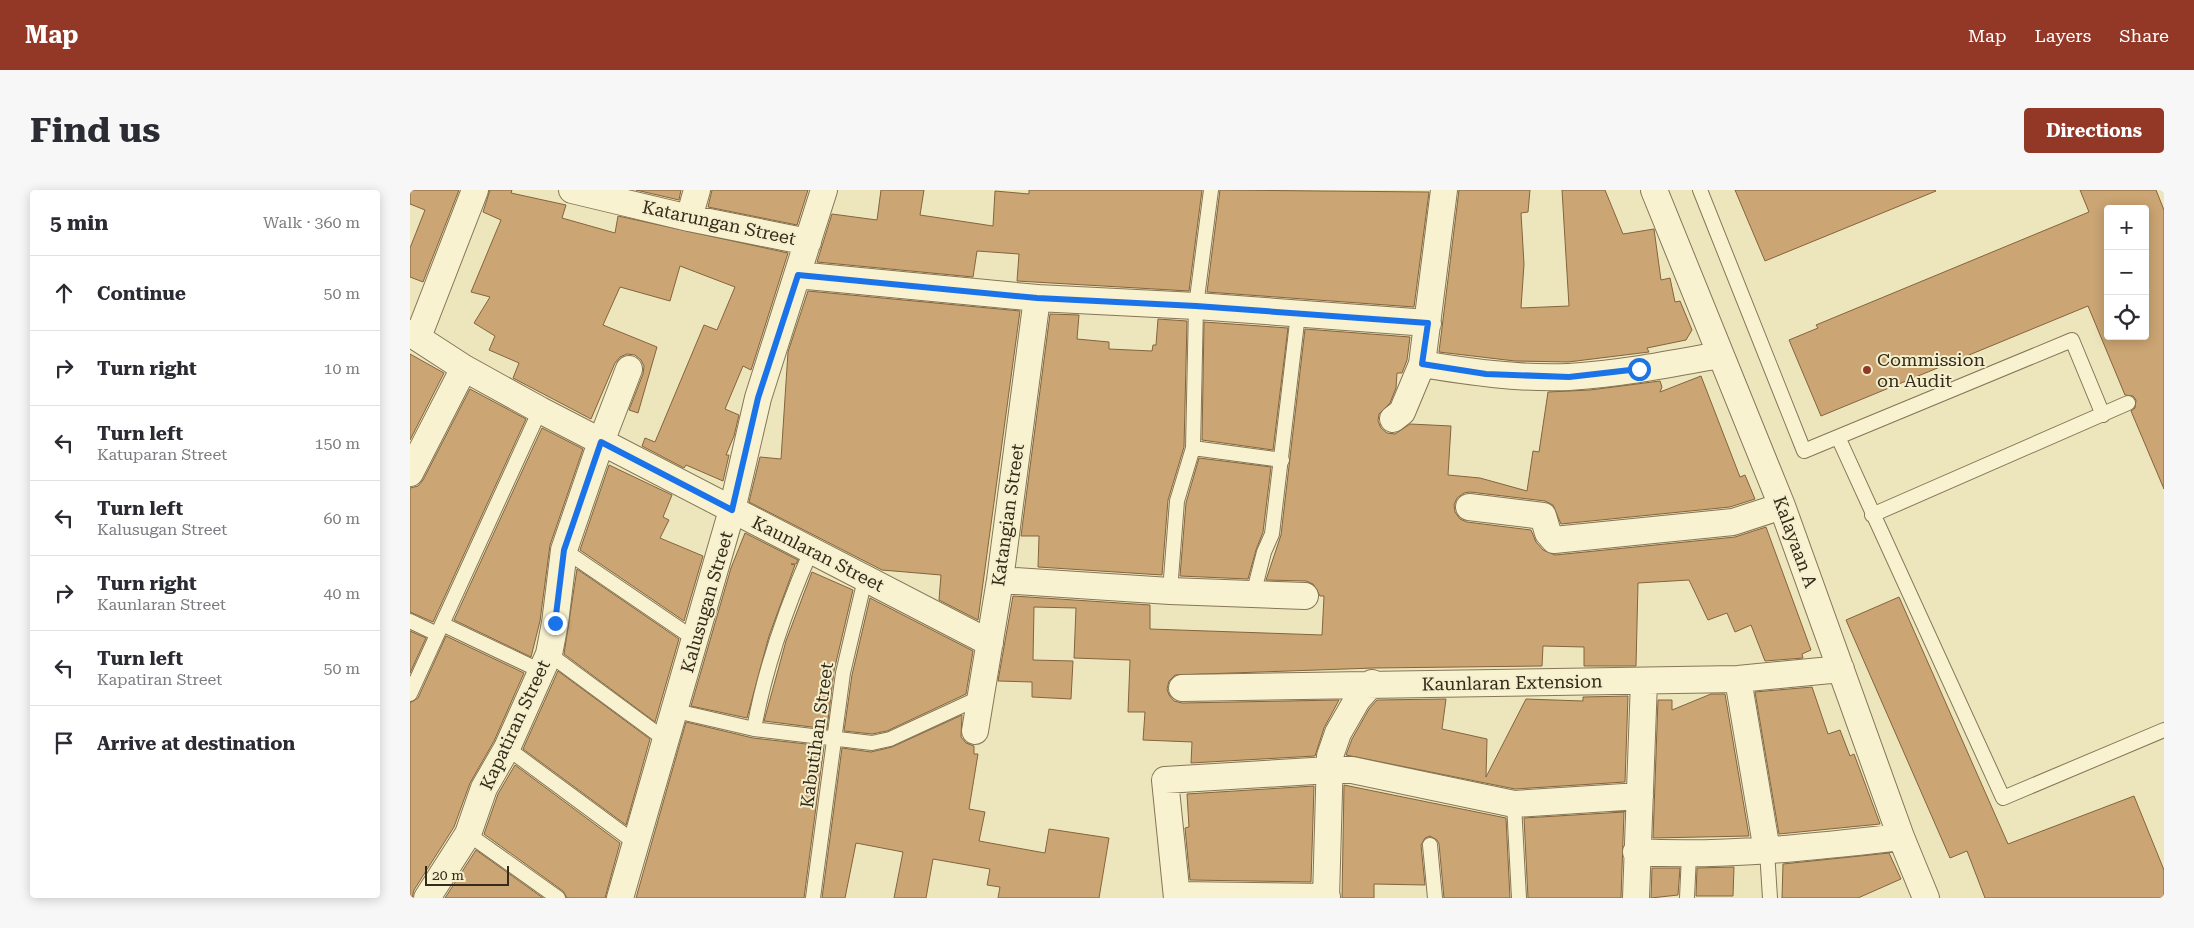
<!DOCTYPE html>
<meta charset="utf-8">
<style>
:root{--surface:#fff;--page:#f7f7f7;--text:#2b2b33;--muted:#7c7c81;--line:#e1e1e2;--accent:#933727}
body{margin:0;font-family:"Roboto Serif",serif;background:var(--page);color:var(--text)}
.controls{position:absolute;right:15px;top:15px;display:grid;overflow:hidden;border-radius:5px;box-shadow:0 2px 12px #0003}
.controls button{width:45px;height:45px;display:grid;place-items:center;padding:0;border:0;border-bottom:1px solid var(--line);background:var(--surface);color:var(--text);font:25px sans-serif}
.scale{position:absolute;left:15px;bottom:12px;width:84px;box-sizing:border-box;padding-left:5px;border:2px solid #342b1b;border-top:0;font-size:14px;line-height:18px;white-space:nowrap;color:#342b1b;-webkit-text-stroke:4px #f5efcd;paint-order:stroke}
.stop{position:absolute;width:15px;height:15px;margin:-11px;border:4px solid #1a73e8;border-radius:50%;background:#fff}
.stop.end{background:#1a73e8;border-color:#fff;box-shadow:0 1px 5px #0008}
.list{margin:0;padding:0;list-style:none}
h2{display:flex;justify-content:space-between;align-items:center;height:65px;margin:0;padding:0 20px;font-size:21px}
h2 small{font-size:16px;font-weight:400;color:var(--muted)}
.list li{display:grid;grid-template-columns:32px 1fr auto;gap:15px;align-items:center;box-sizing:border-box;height:75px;padding:0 20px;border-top:1px solid var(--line)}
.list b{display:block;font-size:19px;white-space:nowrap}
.list p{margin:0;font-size:16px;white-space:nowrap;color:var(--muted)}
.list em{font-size:16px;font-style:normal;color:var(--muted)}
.icon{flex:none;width:28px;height:28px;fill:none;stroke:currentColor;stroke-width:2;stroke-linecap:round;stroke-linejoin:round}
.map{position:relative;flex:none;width:1754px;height:708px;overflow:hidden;border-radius:5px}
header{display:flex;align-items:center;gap:30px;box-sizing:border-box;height:70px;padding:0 25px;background:var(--accent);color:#fff}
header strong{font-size:24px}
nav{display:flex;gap:28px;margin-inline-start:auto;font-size:18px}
.intro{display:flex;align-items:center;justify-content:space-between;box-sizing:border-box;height:120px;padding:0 30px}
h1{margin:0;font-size:35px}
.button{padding:12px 22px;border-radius:5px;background:var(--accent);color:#fff;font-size:18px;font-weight:700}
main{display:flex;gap:30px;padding:0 30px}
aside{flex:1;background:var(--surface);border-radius:5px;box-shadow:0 2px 12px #0003}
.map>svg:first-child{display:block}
.building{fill:#cba573;stroke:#84643d;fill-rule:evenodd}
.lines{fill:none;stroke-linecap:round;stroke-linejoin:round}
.lane-casing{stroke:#857657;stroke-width:16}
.street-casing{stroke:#857657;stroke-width:28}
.lane{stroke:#f8f2d0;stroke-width:14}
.street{stroke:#f8f2d0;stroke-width:26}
.route{stroke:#1a73e8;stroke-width:6}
.poi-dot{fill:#933727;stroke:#f5efcd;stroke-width:2}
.labels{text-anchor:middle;stroke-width:4;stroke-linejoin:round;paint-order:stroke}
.street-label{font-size:18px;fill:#342b1b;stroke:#f5efcd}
.poi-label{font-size:18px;fill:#342b1b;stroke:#f5efcd;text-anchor:start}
</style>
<header>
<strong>Map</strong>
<nav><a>Map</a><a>Layers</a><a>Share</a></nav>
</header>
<div class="intro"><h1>Find us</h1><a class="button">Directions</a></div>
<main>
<aside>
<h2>5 min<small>Walk · 360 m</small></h2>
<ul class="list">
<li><svg class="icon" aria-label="ahead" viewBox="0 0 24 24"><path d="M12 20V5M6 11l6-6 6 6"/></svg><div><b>Continue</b></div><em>50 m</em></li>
<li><svg class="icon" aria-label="right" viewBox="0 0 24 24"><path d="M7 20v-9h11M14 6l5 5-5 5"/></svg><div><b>Turn right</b></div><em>10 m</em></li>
<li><svg class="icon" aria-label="left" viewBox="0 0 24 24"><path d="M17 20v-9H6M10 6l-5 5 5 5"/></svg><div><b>Turn left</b><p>Katuparan Street</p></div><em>150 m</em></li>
<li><svg class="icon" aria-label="left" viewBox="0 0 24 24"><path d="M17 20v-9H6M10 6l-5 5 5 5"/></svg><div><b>Turn left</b><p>Kalusugan Street</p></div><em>60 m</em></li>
<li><svg class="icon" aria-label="right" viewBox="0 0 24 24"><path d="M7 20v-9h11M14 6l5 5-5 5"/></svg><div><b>Turn right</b><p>Kaunlaran Street</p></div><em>40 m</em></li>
<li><svg class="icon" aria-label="left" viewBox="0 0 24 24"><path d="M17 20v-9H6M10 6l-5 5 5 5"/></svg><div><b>Turn left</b><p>Kapatiran Street</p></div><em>50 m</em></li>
<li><svg class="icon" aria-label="arrive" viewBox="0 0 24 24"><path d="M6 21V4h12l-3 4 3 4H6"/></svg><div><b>Arrive at destination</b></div></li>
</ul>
</aside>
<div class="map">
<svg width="1754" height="708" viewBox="0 0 1754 708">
<rect width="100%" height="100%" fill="#ede6bd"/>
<!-- building -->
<path class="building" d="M 0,0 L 49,0 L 13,92 L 0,87 L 0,58 L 15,20 L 0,14 Z
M 80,0 L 102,0 L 101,3 L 156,15 L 152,28 L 205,43 L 208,26 L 378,63 L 343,174 L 341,180 L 333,176 L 315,219 L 329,225 L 324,246 L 316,265 L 319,265 L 313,291 L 276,275 L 274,278 L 232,256 L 235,248 L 245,252 L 294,135 L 307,140 L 325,97 L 270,76 L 260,111 L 210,97 L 193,135 L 247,157 L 228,223 L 219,220 L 233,184 L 234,176 L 231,170 L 225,165 L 217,164 L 210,167 L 205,173 L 181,229 L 103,188 L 109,173 L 79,160 L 85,146 L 64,133 L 80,107 L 61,102 L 91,30 L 73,22 Z
M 226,0 L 271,0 L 269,10 Z
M 302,0 L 398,0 L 387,35 L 298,17 Z
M 471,0 L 514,0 L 510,25 L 583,36 L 585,1 L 619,4 L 619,0 L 792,0 L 779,101 L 607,91 L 609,64 L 567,61 L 563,87 L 407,72 L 422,24 L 467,30 Z
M 810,0 L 1019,2 L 1004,117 L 797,102 Z
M 1049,0 L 1120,0 L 1118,22 L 1111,23 L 1114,74 L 1111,118 L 1159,116 L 1152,0 L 1195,0 L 1213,44 L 1244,39 L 1251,90 L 1260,88 L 1265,112 L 1270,111 L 1282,140 L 1276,150 L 1237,158 L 1239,162 L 1158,172 L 1105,171 L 1029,162 Z
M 1325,0 L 1525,0 L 1526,1 L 1355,71 Z
M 1670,0 L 1746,0 L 1754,20 L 1754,299 L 1721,221 L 1725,218 L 1726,210 L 1723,206 L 1715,205 L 1678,116 L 1411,226 L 1379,150 L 1408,138 L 1406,135 L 1679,22 ZM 1698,19 L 1735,19 L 1735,146 L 1698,146 Z
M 398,101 L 610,121 L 568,430 L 529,410 L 531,385 L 472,380 L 339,312 L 350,267 L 371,269 L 378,162 Z
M 640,124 L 669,125 L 667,149 L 699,152 L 699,159 L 742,161 L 743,155 L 746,155 L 748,129 L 777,131 L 774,257 L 758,310 L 752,385 L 628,377 L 629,346 L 611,346 Z
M 794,132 L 878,138 L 863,260 L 792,250 Z
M 895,139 L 1000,147 L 997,170 L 992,183 L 987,183 L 986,198 L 980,213 L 969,224 L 968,231 L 971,238 L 977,243 L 985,244 L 1000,234 L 1041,236 L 1038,285 L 1070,288 L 1117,301 L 1123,261 L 1129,262 L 1138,202 L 1180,200 L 1250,191 L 1252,197 L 1250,202 L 1291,186 L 1330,287 L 1335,285 L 1345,309 L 1320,317 L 1151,334 L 1143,315 L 1135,311 L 1060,302 L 1054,303 L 1047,308 L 1044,315 L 1045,322 L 1050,329 L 1057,332 L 1121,340 L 1126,352 L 1133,360 L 1145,365 L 1325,347 L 1356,337 L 1401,460 L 1392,464 L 1393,468 L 1355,471 L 1341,435 L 1325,442 L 1317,423 L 1298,430 L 1279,390 L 1228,393 L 1226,476 L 1174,476 L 1174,457 L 1133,456 L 1132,476 L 964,478 L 765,485 L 759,491 L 757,499 L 759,505 L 764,511 L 772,513 L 929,510 L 914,538 L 905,566 L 781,573 L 782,552 L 733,550 L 735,522 L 718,522 L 720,470 L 664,468 L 666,418 L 624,417 L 623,470 L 663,471 L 661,509 L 622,507 L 622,492 L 588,491 L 603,406 L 740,415 L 740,439 L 912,445 L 914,406 L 910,406 L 903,394 L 896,391 L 856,390 L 871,345 Z
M 0,164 L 34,183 L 0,250 Z
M 60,199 L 116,229 L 23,432 L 0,422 L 0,298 L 8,296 L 13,290 Z
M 132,238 L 173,259 L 140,355 L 130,431 L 121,467 L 44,430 Z
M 789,268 L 861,277 L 853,342 L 846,360 L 838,389 L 770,386 L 776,313 Z
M 199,275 L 262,305 L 253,327 L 259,330 L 250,348 L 293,366 L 274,431 L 170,360 Z
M 335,343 L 388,370 L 386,374 L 381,374 L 385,375 L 359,446 L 337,528 L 281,516 L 321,378 Z
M 167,379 L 269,449 L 245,532 L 154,464 Z
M 402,382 L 443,400 L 424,481 L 417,539 L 354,531 L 376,451 Z
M 1489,407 L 1598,654 L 1724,606 L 1754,680 L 1754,708 L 1575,708 L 1557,661 L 1540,668 L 1436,430 Z
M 460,408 L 563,461 L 556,504 L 477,541 L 462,544 L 434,541 L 442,485 Z
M 0,441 L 16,448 L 0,483 Z
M 36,446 L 114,483 L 84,551 L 60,593 L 44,637 L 4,700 L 2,708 L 0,708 L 0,513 L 8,508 Z
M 148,481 L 240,549 L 216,635 L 113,559 Z
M 1402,497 L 1418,544 L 1430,540 L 1440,566 L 1444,564 L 1470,634 L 1369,644 L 1345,502 Z
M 1301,504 L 1315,504 L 1339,646 L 1243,648 L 1248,510 L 1262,510 L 1262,520 Z
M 1218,506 L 1215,592 L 1105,599 L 936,565 L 942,549 L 959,519 L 967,510 L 1036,509 L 1032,539 L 1077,549 L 1076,587 L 1116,509 L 1173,511 L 1173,507 Z
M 552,525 L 551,547 L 556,553 L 564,556 L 564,564 L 568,564 L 559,619 L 575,622 L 569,651 L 635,663 L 639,639 L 699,648 L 689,708 L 588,708 L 590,697 L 577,695 L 580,679 L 523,669 L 516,708 L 484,708 L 493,662 L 446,653 L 435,708 L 412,708 L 432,558 L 461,562 L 482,557 Z
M 276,532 L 343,548 L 414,556 L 394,708 L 226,708 Z
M 105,575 L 210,653 L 195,708 L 157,708 L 153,701 L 74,644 L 88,604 Z
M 934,595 L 1096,628 L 1100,708 L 1034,708 L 1029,654 L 1027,650 L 1020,646 L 1015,648 L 1011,655 L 1015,695 L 964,694 L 964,708 L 932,708 Z
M 904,596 L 901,692 L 780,690 L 775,638 L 779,637 L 777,604 Z
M 1214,622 L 1211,708 L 1118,708 L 1114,628 Z
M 66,660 L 133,708 L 35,708 Z
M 1479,663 L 1491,689 L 1448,708 L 1372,708 L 1373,674 Z
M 1324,677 L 1323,706 L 1286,706 L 1287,678 Z
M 1242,678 L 1270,678 L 1268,705 L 1241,708 Z"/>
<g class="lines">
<!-- lane casing -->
<g class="lane-casing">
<path id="lane" d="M 1290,0 L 1394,261 L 1662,150 L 1693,225
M 1428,247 L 1593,608 L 1754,540
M 783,258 L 872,270
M 1462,325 L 1718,213
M 154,360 L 286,450
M 760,401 L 767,311 L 783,258 L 786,116 L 801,0
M 843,405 L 854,362 L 862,344 L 888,124
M 0,431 L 27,444
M 32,434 L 131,481
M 139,464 L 257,551
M 0,504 L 130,220
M 266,521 L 344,539 L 462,553 L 480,549 L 571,507
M 344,539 C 355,478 376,418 401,361
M 97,558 L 227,654
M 1104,614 L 1109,708
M 58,644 L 148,708
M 1020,655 L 1025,708
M 1357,661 L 1360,708
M 403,708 L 433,483 L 455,389
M 1277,708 L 1279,665"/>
</g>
<!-- street casing -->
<g class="street-casing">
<path id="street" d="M 162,0 L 279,28 L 398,52
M 1244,0 L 1372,316 L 1491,647 L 1516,708
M 279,28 L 287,0
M 387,85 L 627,108 L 786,116 L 1018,133
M 0,143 L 54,178 L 130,220 L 580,453
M 8,147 L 65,0
M 1012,174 C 1060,182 1110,189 1159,187 C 1210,184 1260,174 1310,165
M 983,229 L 992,222 L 1012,174 L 1034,0
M 0,283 L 54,178
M 1059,317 L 1133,326 L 1138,343 L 1144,350 L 1323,332 L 1372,316
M 590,390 L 760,401 L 895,406
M 1328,489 L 1357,661
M 772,498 L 1328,489 L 1431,479
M 565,541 L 590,390 L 627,108
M 1226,662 C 1316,667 1403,657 1491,647
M 767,705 L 917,707
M 17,708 L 58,644 L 74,598 L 97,558 L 139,464 L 145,433 L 154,360 L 191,252 L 219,179
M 210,708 L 322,320 L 348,208 L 414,0
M 767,708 L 755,590 L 920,580 L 942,580 L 1104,614 L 1230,606
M 916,708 L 920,566 L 928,543 L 947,510 L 962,493
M 1226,708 L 1234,491"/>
</g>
<!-- lane -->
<use href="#lane" class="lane"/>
<!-- street -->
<use href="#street" class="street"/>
</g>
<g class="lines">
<!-- route -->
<path class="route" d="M 145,433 L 154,360 L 191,252 L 322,320 L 348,208 L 388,85 L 627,108 L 786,116 L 1018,133 L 1012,174 L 1076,184 L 1159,187 L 1229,179"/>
</g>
<!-- markers -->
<circle class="poi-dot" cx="1457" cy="180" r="5"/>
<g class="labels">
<!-- street labels -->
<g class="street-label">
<text transform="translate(309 33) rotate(12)" y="6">Katarungan Street</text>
<text transform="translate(598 325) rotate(-82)" y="6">Katangian Street</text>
<text transform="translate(1385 352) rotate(70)" y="6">Kalayaan A</text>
<text transform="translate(408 364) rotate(27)" y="6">Kaunlaran Street</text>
<text transform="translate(297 412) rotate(-74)" y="6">Kalusugan Street</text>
<text transform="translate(1102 493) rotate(-1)" y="6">Kaunlaran Extension</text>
<text transform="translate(105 535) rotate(-65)" y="6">Kapatiran Street</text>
<text transform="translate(407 545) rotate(-82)" y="6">Kabutihan Street</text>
</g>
<!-- poi labels -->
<g class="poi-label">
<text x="1467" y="176">Commission<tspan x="1467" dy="21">on Audit</tspan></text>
</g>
</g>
</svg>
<div class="controls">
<button>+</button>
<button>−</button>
<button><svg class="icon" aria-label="locate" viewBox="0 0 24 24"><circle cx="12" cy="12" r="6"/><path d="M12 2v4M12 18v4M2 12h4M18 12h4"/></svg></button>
</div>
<div class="scale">20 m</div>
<div class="stop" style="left:1229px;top:179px"></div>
<div class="stop end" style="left:145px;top:433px"></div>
</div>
</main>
